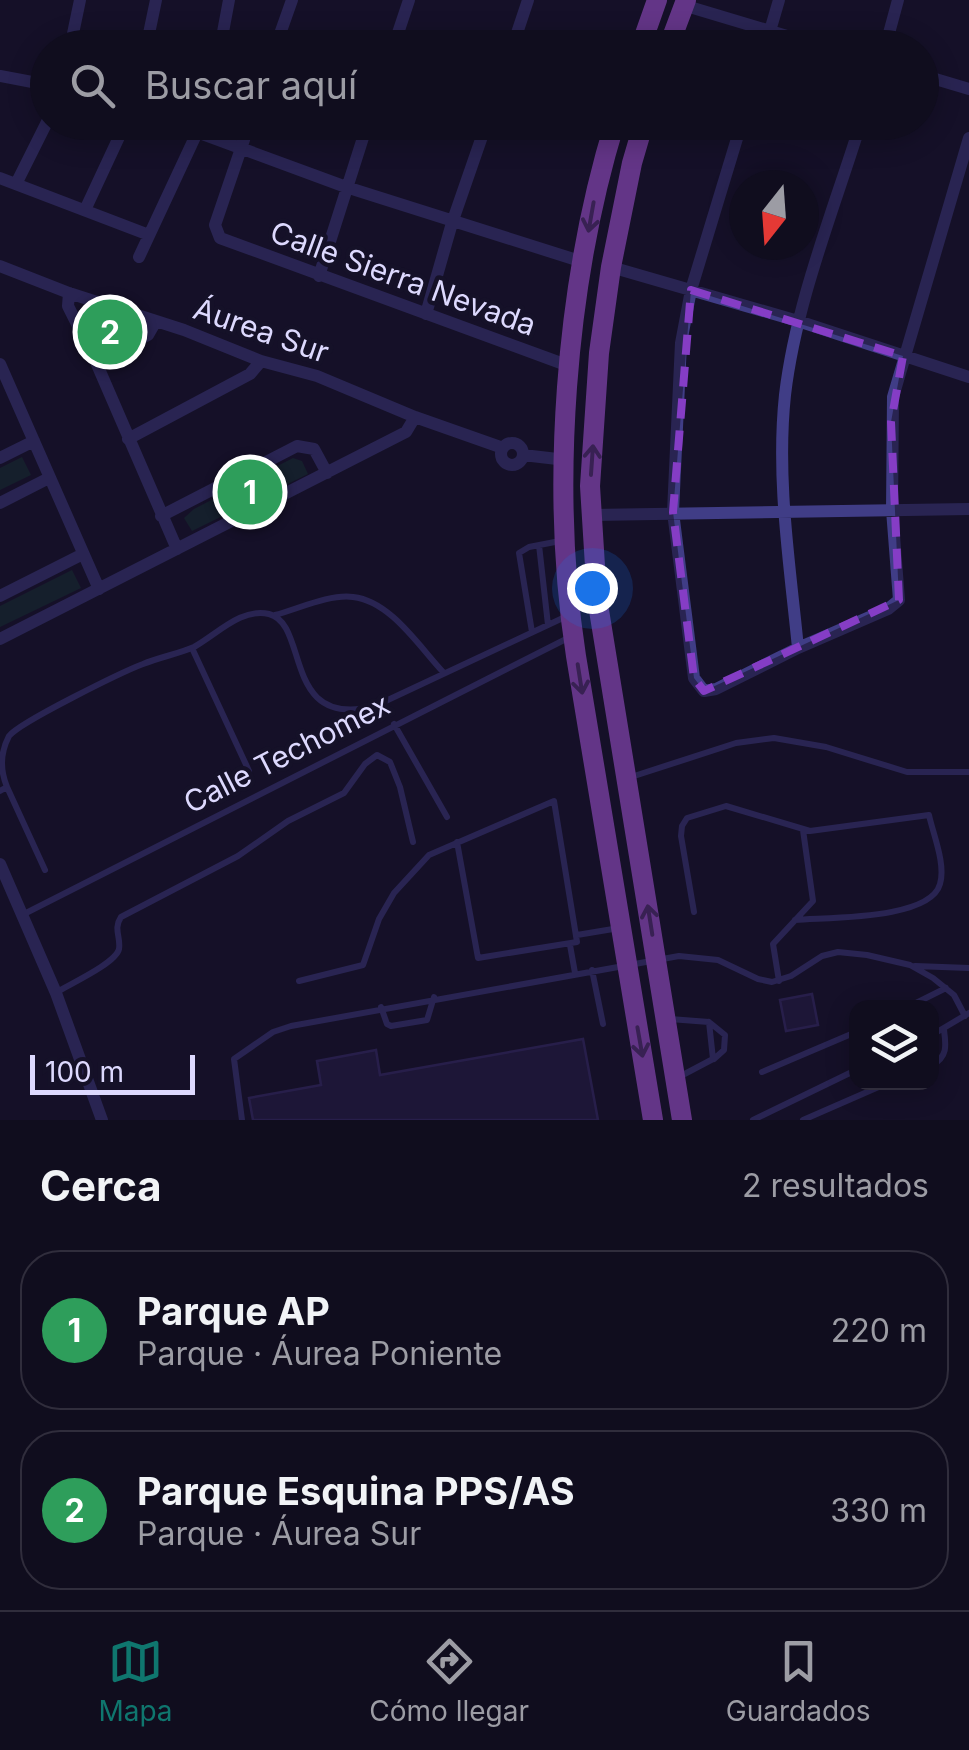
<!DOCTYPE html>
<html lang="es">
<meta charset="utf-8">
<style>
:root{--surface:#100d1e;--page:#1e1b2b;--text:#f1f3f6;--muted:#9c9ca4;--line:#302d3c;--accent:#0f766e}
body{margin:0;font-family:Inter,sans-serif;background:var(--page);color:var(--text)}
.controls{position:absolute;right:30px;bottom:30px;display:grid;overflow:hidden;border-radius:20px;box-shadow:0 5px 25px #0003}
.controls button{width:90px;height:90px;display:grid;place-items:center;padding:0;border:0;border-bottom:2px solid var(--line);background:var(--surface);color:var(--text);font:50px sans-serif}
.compass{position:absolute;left:729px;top:170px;width:90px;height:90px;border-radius:50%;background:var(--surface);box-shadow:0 5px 25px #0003;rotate:197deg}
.scale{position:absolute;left:30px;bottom:25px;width:165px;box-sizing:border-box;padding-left:10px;border:5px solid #ddd9fe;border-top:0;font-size:28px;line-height:35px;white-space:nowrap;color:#ddd9fe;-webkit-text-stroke:8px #151128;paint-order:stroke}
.you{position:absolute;left:592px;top:588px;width:35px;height:35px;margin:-25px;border:8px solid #fff;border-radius:50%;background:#1a73e8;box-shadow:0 0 0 15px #1a73e833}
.badge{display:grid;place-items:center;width:65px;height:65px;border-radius:50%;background:var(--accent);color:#fff;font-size:32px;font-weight:700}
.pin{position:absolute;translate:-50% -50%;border:5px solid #fff;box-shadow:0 2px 10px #0006}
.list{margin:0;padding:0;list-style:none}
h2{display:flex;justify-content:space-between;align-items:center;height:130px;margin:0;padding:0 40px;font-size:42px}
h2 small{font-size:32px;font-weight:400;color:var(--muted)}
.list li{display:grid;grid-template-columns:65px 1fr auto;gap:30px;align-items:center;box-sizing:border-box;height:160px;margin:0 20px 20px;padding:0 20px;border:2px solid var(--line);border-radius:40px}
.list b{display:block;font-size:38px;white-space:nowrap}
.list p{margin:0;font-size:32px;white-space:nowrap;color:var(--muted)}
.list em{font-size:32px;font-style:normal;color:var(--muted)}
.icon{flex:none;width:55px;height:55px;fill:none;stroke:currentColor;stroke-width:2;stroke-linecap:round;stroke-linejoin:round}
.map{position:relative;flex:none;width:969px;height:1120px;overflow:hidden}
.search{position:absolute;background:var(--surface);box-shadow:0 5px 25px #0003;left:30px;right:30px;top:30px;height:110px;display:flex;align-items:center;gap:25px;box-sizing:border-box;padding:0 35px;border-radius:55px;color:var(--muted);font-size:38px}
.sheet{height:490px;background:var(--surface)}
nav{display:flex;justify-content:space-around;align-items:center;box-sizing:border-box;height:140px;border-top:2px solid var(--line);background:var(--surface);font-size:28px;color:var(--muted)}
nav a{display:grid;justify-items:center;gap:5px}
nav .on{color:var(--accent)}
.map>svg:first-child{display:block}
.green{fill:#143231}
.building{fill:#261d49;stroke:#3d3074;stroke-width:2.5}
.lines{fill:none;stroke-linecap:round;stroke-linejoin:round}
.lane{stroke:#403d86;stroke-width:6}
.street{stroke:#403d86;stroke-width:12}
.primary{stroke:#c263fb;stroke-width:20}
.oneway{stroke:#633687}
.marked{fill:none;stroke:#853dc5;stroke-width:8;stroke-dasharray:20 12;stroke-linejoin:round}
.labels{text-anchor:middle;stroke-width:9;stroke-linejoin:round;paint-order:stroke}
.street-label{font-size:30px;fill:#ddd9fe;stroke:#151128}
</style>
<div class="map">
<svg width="969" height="1120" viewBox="0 0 969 1120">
<rect width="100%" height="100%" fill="#151128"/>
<!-- green -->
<path class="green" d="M 94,314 L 123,322 L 129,328 L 128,335 L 101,347 L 87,322 Z
M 22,457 L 31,475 L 0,490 L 0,468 Z
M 293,458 L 302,461 L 308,474 L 192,531 L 184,518 L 194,509 Z
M 72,570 L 81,588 L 0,627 L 0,606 Z"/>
<!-- building -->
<path class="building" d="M 812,994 L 818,1025 L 786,1031 L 780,1000 Z
M 583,1039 L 598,1120 L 253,1120 L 249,1098 L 321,1085 L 317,1061 L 376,1050 L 380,1075 Z"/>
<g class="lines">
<!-- lane -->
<path class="lane" d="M 539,545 L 548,625
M 275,615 C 298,609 329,594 353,597 C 391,601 420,648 444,673
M 532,632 L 519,553 L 529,547 L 560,541
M 192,648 L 249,771
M 394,724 L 447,817
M 628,778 L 736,743 L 774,738 L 826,747 L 907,772 L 969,772
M 7,787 L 45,870
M 0,791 L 7,787 C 0,770 0,753 9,736 C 20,722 122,672 143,664 C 160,657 178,654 194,647 C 216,635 242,607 269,614 C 310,624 281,730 375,706 L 565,617
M 694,912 L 681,836 L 682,826 L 687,818 L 726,806 L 810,831 L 929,815 C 933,834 946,864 940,884 C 930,920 828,917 795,920
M 24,914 L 570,637
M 577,935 L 619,928
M 570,945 L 575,973
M 915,966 L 969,968
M 592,970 L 603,1024
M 299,981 L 363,965 L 379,919 L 394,893 L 429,855 L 554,801 L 577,942 L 478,958 L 457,842
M 779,981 L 773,944 L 813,901 L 803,830
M 57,992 C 70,984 116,963 119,949 C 121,937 113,929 121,917 L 238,856 L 288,821 L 344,793 L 365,764 L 377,755 L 390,762 L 400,787 L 413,842
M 381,1007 L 387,1024 L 391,1026 L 427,1020 L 434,997
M 906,1008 L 946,988
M 670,1019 L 709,1022 L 713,1059 L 677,1078
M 709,1022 L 725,1035 L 724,1050 L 714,1059
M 932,1035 L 969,1013
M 932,1065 C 948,1057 946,1045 944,1030
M 762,1072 L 856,1032
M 242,1120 L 234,1059 L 273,1032 L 291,1026 L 679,956 L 718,960 L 758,979 L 772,982 L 791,976 L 822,956 L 838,952 L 867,955 L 910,965 L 933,978 L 954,995 L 965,1016
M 753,1120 L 856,1070
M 803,1120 L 890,1082"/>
<!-- street -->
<path class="street" d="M 683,5 L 827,48
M 70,48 L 80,0
M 146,48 L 156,0
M 220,48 L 229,0
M 275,48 L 292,0
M 393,48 L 409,0
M 512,48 L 528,0
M 765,48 L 779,0
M 885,48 L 898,0
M 922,75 L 969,89
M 0,76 L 48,85
M 170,122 L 346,187 L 583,262
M 250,122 L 215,225 L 220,238 L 569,366
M 742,122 L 691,290 L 681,343 L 673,512 L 694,678 L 704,691 L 716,689 L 798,648 L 888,609 L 899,600 L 892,510 L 893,397 L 969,138
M 0,178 L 149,235
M 16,184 L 48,120
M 85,210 L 126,122
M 139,257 L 202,122
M 0,266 L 69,293 L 184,330 L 261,361 L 317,376 L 415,417 L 503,448
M 611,267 L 798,321 L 969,377
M 319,276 L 368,122
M 69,293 L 68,306 L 96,362 L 177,549
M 426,314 L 452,223 L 487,122
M 96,362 L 148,335 L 156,321
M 0,364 L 99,589
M 128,439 L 250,374 L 261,361
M501 454a11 11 0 1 1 22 0a11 11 0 1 1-22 0Z
M 523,455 L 566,460
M 0,458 L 34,441
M 0,503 L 49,478
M 592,515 L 969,509
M 161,516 L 297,446 L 314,449 L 327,473
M 0,596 L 83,554
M 0,639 L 406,432 L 415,417
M 798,648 C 790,565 776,479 785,395 C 796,302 833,212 861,122
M 0,864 L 56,993 L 102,1120"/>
<!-- primary -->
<path class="primary" d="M 640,48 L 657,0
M 668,48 L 686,0
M 615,122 C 565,285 550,488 576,656 L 653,1120
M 644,122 L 632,163 L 611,267 L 599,353 L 590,486 L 597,598 L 682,1120"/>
</g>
<!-- one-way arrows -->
<defs><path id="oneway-shaft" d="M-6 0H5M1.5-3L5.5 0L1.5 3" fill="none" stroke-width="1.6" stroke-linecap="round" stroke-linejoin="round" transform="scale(2.5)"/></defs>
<g class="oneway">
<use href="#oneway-shaft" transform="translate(591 217) rotate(100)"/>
<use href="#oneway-shaft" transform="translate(592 460) rotate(-86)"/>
<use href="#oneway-shaft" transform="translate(580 679) rotate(81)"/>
<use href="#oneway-shaft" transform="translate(650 920) rotate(-99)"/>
<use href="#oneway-shaft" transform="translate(640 1042) rotate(80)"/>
</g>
<!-- marked area -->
<path d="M0 0H969V1120H0ZM 691,290 L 903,356 L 891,422 L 899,600 L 704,691 L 694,678 L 673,512 Z" fill="#151128" fill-opacity=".55" fill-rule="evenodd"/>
<path class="marked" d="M 691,290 L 903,356 L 891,422 L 899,600 L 704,691 L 694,678 L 673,512 Z"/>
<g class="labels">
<!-- street labels -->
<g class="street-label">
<text transform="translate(403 279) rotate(20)" y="10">Calle Sierra Nevada</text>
<text transform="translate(261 331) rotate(19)" y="10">Áurea Sur</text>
<text transform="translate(287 754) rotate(-27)" y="10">Calle Techomex</text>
</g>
</g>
</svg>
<div class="controls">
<button><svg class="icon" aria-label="layers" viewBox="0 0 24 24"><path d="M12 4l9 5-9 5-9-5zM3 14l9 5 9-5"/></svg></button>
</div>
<svg class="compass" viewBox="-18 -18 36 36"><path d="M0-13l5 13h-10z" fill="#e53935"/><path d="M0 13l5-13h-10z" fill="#9c9ca4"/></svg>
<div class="scale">100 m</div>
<div class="you"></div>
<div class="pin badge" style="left:250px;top:492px;background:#2e9e5b">1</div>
<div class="pin badge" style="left:110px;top:332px;background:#2e9e5b">2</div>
<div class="search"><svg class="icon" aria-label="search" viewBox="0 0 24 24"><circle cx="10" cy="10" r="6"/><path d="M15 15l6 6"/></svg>Buscar aquí</div>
</div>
<section class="sheet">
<h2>Cerca<small>2 resultados</small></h2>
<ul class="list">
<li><span class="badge" style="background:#2e9e5b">1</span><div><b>Parque AP</b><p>Parque · Áurea Poniente</p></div><em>220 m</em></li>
<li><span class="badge" style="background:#2e9e5b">2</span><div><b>Parque Esquina PPS/AS</b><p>Parque · Áurea Sur</p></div><em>330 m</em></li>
</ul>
</section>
<nav>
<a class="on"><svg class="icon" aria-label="map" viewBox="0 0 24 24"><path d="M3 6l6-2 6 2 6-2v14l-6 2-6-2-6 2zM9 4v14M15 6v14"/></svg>Mapa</a>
<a><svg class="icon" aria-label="directions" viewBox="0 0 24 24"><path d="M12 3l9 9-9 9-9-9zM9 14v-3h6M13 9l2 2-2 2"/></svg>Cómo llegar</a>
<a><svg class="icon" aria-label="saved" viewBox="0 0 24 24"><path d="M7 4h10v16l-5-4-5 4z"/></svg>Guardados</a>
</nav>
